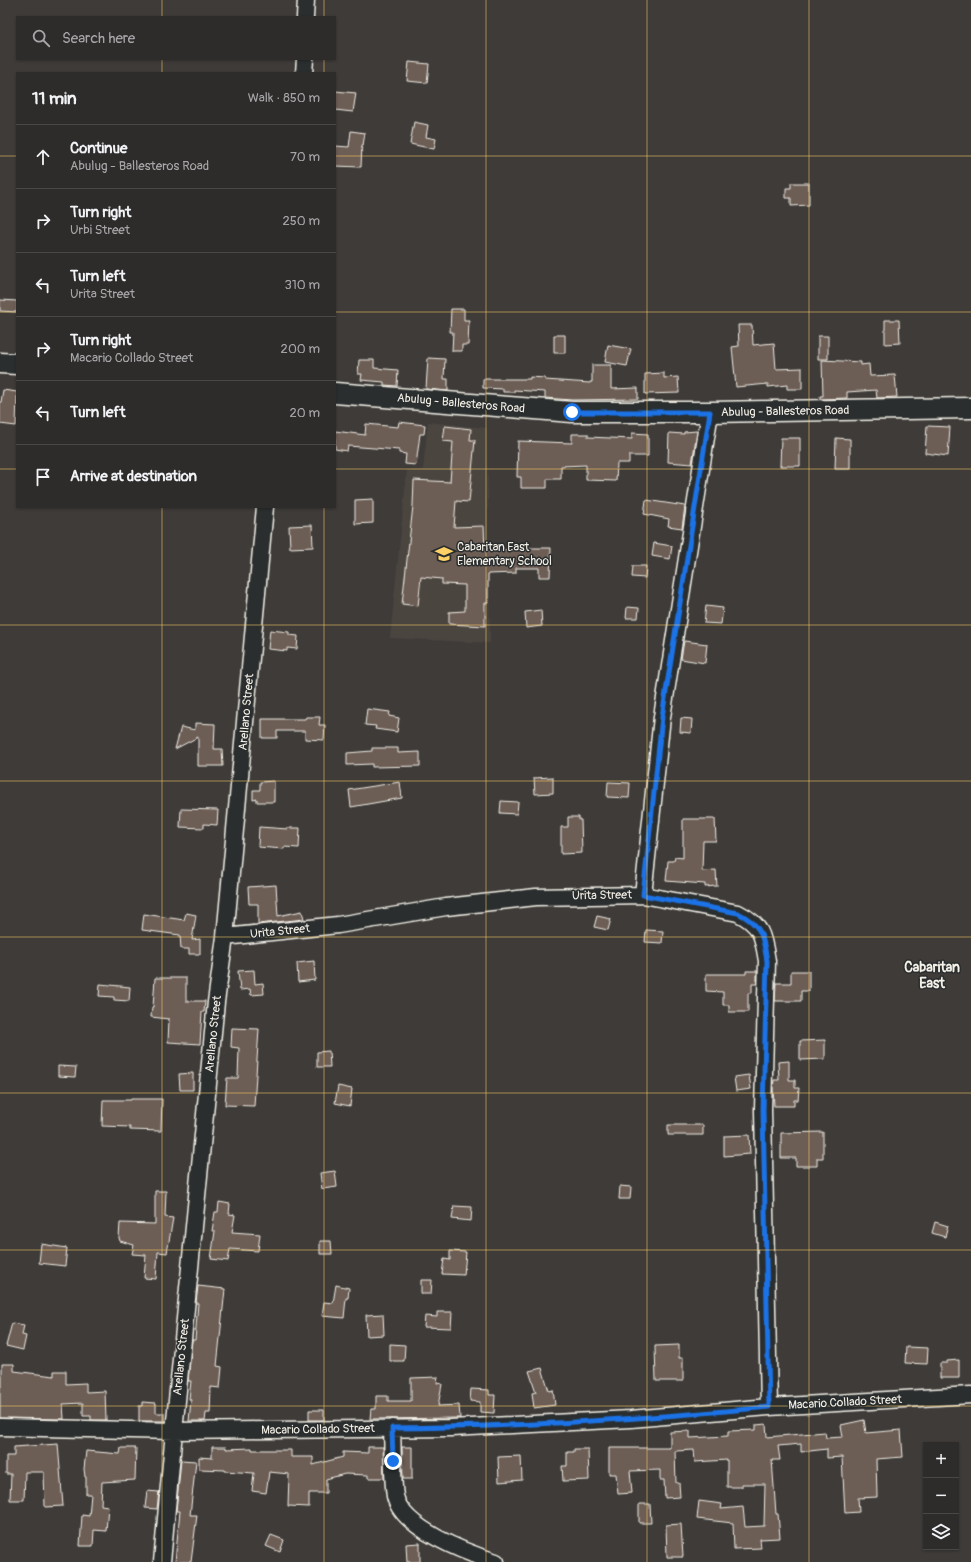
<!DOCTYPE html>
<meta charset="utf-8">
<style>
:root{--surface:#2e2c2b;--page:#3a3837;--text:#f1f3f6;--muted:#a7a7a9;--line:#494847}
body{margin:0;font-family:Pangolin,sans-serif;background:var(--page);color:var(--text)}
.controls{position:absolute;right:12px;bottom:12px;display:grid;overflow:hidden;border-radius:0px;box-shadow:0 1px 3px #0004}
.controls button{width:36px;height:36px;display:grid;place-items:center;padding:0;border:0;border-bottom:1px solid var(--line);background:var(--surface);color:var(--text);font:20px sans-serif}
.stop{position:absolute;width:12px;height:12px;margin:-9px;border:3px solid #1a73e8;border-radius:50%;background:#fff}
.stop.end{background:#1a73e8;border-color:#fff;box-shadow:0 1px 4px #0008}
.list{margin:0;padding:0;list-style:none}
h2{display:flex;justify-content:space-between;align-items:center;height:52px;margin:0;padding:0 16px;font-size:17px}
h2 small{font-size:13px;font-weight:400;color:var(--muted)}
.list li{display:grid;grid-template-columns:26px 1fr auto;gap:12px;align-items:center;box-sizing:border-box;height:64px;padding:0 16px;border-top:1px solid var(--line)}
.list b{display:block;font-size:15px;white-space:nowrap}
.list p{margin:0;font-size:13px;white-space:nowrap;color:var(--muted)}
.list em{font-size:13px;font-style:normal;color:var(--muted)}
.icon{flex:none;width:22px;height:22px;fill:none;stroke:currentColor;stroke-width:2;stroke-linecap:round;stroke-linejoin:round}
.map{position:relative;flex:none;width:971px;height:1562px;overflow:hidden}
.search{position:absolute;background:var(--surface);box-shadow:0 1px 3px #0004;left:16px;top:16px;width:320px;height:44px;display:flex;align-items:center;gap:10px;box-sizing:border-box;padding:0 14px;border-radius:0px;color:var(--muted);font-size:15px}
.panel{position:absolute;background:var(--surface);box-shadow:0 1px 3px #0004;left:16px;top:72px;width:320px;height:436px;border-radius:0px}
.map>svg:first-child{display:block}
.built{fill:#4c4541}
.building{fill:#6c5d54;stroke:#f4f1e8}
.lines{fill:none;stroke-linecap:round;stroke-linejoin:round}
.minor-casing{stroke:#f4f1e8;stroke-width:19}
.major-casing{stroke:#f4f1e8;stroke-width:23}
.minor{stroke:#2a2d2e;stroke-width:16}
.major{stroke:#2a2d2e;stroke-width:20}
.route{stroke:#1a73e8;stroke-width:5}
.grid{fill:none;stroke:#ffd166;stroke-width:1;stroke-opacity:0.55}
.labels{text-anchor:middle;stroke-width:3;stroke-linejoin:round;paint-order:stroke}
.street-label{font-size:12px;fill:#f4f1e8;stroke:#2a2d2e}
.poi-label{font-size:12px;fill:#f4f1e8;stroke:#2a2d2e;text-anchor:start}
.quarter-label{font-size:14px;font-weight:bold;fill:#f4f1e8;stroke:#2a2d2e}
</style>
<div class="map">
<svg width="971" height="1562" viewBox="0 0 971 1562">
<rect width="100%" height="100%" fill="#3e3b39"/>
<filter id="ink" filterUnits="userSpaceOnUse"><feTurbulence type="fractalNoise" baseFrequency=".025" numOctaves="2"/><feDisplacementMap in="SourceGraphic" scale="8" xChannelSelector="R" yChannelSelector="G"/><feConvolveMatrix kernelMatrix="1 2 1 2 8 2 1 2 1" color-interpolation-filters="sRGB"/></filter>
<g filter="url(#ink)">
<!-- built -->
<path class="built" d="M 428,422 L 487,428 L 490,643 L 390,638 L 407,470 L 423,470 Z"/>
<!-- building -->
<path class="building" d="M 409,62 L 429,64 L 427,83 L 407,81 Z
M 335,91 L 356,93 L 353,112 L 335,110 Z
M 414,122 L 428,125 L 426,137 L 436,139 L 434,149 L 410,144 Z
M 351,131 L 365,133 L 363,145 L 362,145 L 361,167 L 335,166 L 335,146 L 349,147 Z
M 791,183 L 809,183 L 809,205 L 791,206 L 791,198 L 786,198 L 786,188 L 791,188 Z
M 0,300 L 17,301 L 17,312 L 0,311 Z
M 451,309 L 464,309 L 464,320 L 469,320 L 468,345 L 462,345 L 462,351 L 452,351 L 453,332 L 450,332 Z
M 885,320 L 899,320 L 900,343 L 885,344 Z
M 738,325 L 752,325 L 753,345 L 774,343 L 776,369 L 802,368 L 802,389 L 787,389 L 787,385 L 768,387 L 768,384 L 736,387 L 732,347 L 739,346 Z
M 554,335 L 565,335 L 565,353 L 554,353 Z
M 818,336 L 828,336 L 828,359 L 818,359 Z
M 608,345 L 631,349 L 627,366 L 605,362 Z
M 428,358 L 445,359 L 444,379 L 448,379 L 448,391 L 426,389 Z
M 359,360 L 374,360 L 374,368 L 398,370 L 397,386 L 384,385 L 384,382 L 361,380 L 362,374 L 358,374 Z
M 822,360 L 861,362 L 861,365 L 869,364 L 870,376 L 895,375 L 897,397 L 877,398 L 876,390 L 847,392 L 847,398 L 820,399 L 820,396 L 823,396 Z
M 592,365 L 611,365 L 611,389 L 638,388 L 638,399 L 572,400 L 545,398 L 545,392 L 514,390 L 514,392 L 503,392 L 503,389 L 483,388 L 483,379 L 530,379 L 530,377 L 545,378 L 545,380 L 590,383 L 590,382 L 592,382 Z
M 664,373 L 664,378 L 678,377 L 679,393 L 645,394 L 645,374 Z
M 3,390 L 17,392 L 16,426 L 0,424 L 0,402 L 1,402 Z
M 399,422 L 425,425 L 424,434 L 420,434 L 416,465 L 405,464 L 406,454 L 399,453 L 399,450 L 348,446 L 347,451 L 335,449 L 335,431 L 365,435 L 366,424 L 398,427 Z
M 445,426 L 471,429 L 470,440 L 475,440 L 469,502 L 456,501 L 454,527 L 484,526 L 485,551 L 528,548 L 551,548 L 550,577 L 539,577 L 539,568 L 516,568 L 516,573 L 488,574 L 488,603 L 485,603 L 485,626 L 449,624 L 449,612 L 465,611 L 465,585 L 442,584 L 442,579 L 421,577 L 418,606 L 402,604 L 413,506 L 414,480 L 450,482 L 453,442 L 443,441 Z
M 927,426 L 950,427 L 948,456 L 925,453 Z
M 697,431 L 692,464 L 668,462 L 669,433 L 684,434 L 684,432 Z
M 632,433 L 648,434 L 648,456 L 629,456 L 629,463 L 617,463 L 616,481 L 586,480 L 586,465 L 561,466 L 561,479 L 547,479 L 547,488 L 521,488 L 521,477 L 517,477 L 518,441 L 572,443 L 572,434 L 588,434 L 588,437 L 632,439 Z
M 781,438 L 800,438 L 800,466 L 780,466 Z
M 836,438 L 850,439 L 850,469 L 835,469 Z
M 373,499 L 373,523 L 355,524 L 355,500 Z
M 646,500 L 685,506 L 682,528 L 668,526 L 669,519 L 644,514 Z
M 312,525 L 313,547 L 290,548 L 289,526 Z
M 654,543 L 672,546 L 670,559 L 652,556 Z
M 633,566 L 646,566 L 645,578 L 632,577 Z
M 706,606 L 723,608 L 721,624 L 704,623 Z
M 627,607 L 639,608 L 638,618 L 626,618 Z
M 541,610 L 542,626 L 526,628 L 525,612 Z
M 270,630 L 289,632 L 289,635 L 298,636 L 297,649 L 287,648 L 287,651 L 268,649 Z
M 684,641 L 707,644 L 705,663 L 681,659 Z
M 367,709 L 390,712 L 389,716 L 399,718 L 397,732 L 375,729 L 376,726 L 365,725 Z
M 306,717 L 320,717 L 319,725 L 325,725 L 324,740 L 305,739 L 305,731 L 277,731 L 277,738 L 262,738 L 262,719 L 305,719 Z
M 681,718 L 692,719 L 691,733 L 680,732 Z
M 195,723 L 215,724 L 214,749 L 222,749 L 223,766 L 198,766 L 198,737 L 175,749 L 181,727 L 195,730 Z
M 372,748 L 398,748 L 398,753 L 420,752 L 420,766 L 372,767 L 372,764 L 347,765 L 347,753 L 372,751 Z
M 553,777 L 553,793 L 535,794 L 534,778 Z
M 274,781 L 274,802 L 257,802 L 257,799 L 253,800 L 253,790 L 260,790 L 260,782 Z
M 400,782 L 402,798 L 351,807 L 349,790 Z
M 608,782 L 630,783 L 629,798 L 607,797 Z
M 501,801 L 518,802 L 517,814 L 500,813 Z
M 181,809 L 218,810 L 217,825 L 204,824 L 204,828 L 180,827 Z
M 568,817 L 579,817 L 579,820 L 581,820 L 582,853 L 561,854 L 561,827 L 568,827 Z
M 683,819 L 715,819 L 716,841 L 703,841 L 702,871 L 716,870 L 717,886 L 705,887 L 705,884 L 666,881 L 668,861 L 674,861 L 675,857 L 683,858 Z
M 259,827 L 288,829 L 289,828 L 300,828 L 299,848 L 284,847 L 284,849 L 258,847 Z
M 276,885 L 278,916 L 302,911 L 304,919 L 258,924 L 258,904 L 249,904 L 248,887 Z
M 186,913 L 196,915 L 192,940 L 200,939 L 200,954 L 189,954 L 189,949 L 181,949 L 180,935 L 142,930 L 144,914 L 184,920 Z
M 597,916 L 611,919 L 608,930 L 594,927 Z
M 646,930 L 663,931 L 662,943 L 645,942 Z
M 314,961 L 315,980 L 298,982 L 297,963 Z
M 254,970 L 255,984 L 263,983 L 264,994 L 251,995 L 250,989 L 240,990 L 238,971 Z
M 746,971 L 757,971 L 757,984 L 752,984 L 752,993 L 748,993 L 748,1012 L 729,1012 L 729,1005 L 723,1005 L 723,992 L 706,991 L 706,974 L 746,974 Z
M 791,971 L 809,971 L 809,991 L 801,991 L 801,1001 L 775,1001 L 776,983 L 791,983 Z
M 155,978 L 186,978 L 186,1001 L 205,1001 L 204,1012 L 202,1012 L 200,1044 L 168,1042 L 169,1019 L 151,1017 L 152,1007 L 153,1007 Z
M 100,984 L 130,987 L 129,1001 L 114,1000 L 114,997 L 99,996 Z
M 232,1028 L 259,1029 L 254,1106 L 225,1105 L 227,1078 L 238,1078 L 239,1048 L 231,1047 Z
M 825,1040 L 825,1059 L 800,1060 L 800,1041 Z
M 329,1051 L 330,1067 L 317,1067 L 317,1052 Z
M 789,1061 L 789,1080 L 795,1080 L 795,1088 L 799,1088 L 798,1100 L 794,1100 L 794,1106 L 774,1106 L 773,1088 L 774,1080 L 779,1080 L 778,1062 Z
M 58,1066 L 76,1067 L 75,1077 L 58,1076 Z
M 193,1073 L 193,1090 L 180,1090 L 179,1074 Z
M 749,1075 L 751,1089 L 736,1091 L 734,1077 Z
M 338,1086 L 352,1089 L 350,1106 L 335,1103 Z
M 131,1099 L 162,1099 L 161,1131 L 130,1130 L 130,1127 L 102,1126 L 103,1100 L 131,1100 Z
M 668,1125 L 703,1125 L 703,1135 L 668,1135 Z
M 823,1132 L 823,1158 L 817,1158 L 817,1166 L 796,1166 L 796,1158 L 781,1158 L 781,1133 Z
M 749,1135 L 750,1154 L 724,1156 L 724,1136 Z
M 335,1171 L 337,1187 L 322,1189 L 320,1173 Z
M 620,1186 L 631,1187 L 630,1199 L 619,1199 Z
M 155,1191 L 166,1191 L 165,1217 L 173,1218 L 167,1253 L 158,1252 L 156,1279 L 144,1278 L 146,1255 L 132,1254 L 134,1245 L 120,1241 L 119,1238 L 120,1223 L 155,1224 Z
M 219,1202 L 230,1204 L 229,1214 L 235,1215 L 232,1232 L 260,1234 L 258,1251 L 230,1249 L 228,1261 L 211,1259 L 215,1231 L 212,1231 L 215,1212 L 218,1212 Z
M 454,1206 L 472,1207 L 471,1221 L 452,1219 Z
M 935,1222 L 948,1226 L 945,1237 L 932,1233 Z
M 320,1241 L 331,1241 L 332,1254 L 320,1254 Z
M 41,1244 L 67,1248 L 65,1266 L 39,1263 Z
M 450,1251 L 466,1252 L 464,1275 L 442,1274 L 444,1259 L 450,1260 Z
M 421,1280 L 432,1280 L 431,1294 L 421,1294 Z
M 336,1285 L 349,1288 L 348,1298 L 346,1298 L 344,1318 L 322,1316 L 324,1302 L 333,1303 Z
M 198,1286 L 225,1289 L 217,1366 L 222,1367 L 220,1388 L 211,1387 L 210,1413 L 206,1413 L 205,1421 L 189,1421 L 191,1400 L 189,1399 L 191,1381 L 188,1381 L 192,1340 L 195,1340 L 198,1303 L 196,1303 Z
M 437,1312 L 452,1312 L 451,1328 L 424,1327 L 425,1316 L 437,1317 Z
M 383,1314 L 384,1335 L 367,1336 L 366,1315 Z
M 12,1323 L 24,1325 L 22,1335 L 26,1336 L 23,1350 L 6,1346 Z
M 390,1344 L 405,1345 L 404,1361 L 390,1361 Z
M 679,1345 L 679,1358 L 683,1358 L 683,1381 L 656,1381 L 655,1346 Z
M 906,1347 L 928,1348 L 927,1364 L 905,1363 Z
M 959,1360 L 959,1378 L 940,1378 L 940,1363 L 947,1363 L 947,1361 Z
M 2,1364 L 14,1364 L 14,1371 L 54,1376 L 54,1371 L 66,1371 L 66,1384 L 86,1383 L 86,1392 L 105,1391 L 106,1420 L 91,1420 L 91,1416 L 83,1416 L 83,1403 L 63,1404 L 64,1419 L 0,1418 L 0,1386 L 2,1386 Z
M 542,1368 L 549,1391 L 553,1390 L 555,1405 L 534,1408 L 532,1393 L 536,1392 L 529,1371 Z
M 438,1377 L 437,1383 L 442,1384 L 438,1406 L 459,1405 L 460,1418 L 370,1419 L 371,1409 L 376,1409 L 376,1396 L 388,1396 L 388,1401 L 411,1401 L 411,1378 Z
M 471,1389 L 489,1390 L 489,1395 L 495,1395 L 494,1413 L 480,1412 L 480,1402 L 470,1401 Z
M 142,1402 L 156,1403 L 156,1413 L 164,1413 L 164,1421 L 139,1421 L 139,1406 L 142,1406 Z
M 309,1410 L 324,1410 L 324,1420 L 309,1420 Z
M 864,1420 L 866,1433 L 901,1430 L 903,1457 L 876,1459 L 877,1497 L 858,1498 L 859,1512 L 845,1513 L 842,1457 L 827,1458 L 827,1449 L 801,1452 L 801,1444 L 778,1446 L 780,1460 L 772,1460 L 776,1514 L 778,1514 L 780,1538 L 760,1539 L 761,1548 L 734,1549 L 733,1523 L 697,1519 L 699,1501 L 722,1504 L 721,1509 L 743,1507 L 745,1527 L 764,1526 L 765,1484 L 742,1484 L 742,1487 L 727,1487 L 727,1460 L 695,1462 L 694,1450 L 675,1451 L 676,1483 L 679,1483 L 680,1497 L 665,1498 L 664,1480 L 660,1480 L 660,1470 L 630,1471 L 632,1493 L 618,1494 L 616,1474 L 609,1474 L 609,1448 L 670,1448 L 670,1432 L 690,1431 L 690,1438 L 728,1436 L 728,1431 L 756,1430 L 756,1425 L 766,1424 L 767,1437 L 825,1432 L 826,1438 L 843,1437 L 841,1425 Z
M 58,1444 L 63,1506 L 45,1507 L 44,1472 L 25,1472 L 24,1500 L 10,1500 L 11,1474 L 6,1474 L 6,1456 L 14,1456 L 14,1447 Z
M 212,1447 L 226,1447 L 226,1449 L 252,1448 L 252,1450 L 291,1450 L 291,1457 L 313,1457 L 313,1465 L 343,1457 L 343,1452 L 368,1453 L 368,1447 L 383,1447 L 384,1478 L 368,1478 L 368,1475 L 345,1474 L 326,1479 L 326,1493 L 309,1493 L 309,1507 L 288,1506 L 289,1474 L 269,1472 L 266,1493 L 252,1491 L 254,1473 L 225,1471 L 225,1470 L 199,1469 L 199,1457 L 212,1458 Z
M 402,1447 L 412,1447 L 412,1479 L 403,1479 Z
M 121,1448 L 136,1448 L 135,1480 L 102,1482 L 101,1505 L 108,1506 L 106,1531 L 94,1530 L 93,1546 L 80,1546 L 82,1515 L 89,1516 L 91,1494 L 86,1494 L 86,1477 L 85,1477 L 84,1469 L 86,1451 L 120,1454 Z
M 574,1449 L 588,1449 L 589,1480 L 563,1481 L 562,1466 L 567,1466 L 567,1452 L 574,1452 Z
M 521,1456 L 522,1480 L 499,1482 L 498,1457 Z
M 181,1460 L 196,1461 L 190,1515 L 197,1515 L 191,1562 L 175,1562 L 180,1511 L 176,1511 Z
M 147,1491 L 159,1492 L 157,1509 L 145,1508 Z
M 639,1504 L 650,1504 L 651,1523 L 639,1523 Z
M 681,1524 L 683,1557 L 667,1557 L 666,1525 Z
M 271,1535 L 284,1540 L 280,1552 L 266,1546 Z
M 420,1543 L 420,1562 L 407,1562 L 406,1544 Z"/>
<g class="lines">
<!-- minor casing -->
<g class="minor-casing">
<path id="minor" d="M 305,17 L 306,0
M 304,73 L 305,59
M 643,895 L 662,717 L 710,412
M 225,937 L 338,925 L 446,907 L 536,897 L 643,895 L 738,913 C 762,925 763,936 767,961 L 763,1110 L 769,1407
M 0,1427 L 174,1431 L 451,1428 L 631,1419 L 769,1407 L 971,1395
M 392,1428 C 393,1448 392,1477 395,1496 C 402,1529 467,1553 496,1562
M 162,1562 L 174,1431 L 216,1002 L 225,937 L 265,507"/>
</g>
<!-- major casing -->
<g class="major-casing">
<path id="major" d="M 0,363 L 17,364
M 335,393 L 572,412 L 710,412 L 971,408"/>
</g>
<!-- minor -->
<use href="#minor" class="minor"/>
<!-- major -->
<use href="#major" class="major"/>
</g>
</g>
<g class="lines" filter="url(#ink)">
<!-- route -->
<path class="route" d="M 393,1461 L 392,1428 C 518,1427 644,1419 769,1407 L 763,1110 L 767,961 C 763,936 762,925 738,913 L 643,895 L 662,717 L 710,412 L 572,412"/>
</g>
<!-- grid -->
<path class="grid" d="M 162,0 L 162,17M 324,0 L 324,17M 486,0 L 486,1562M 647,0 L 647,1562M 809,0 L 809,1562M 162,59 L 162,73M 324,59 L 324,73M 0,156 L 17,156M 335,156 L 971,156M 0,312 L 17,312M 335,312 L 971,312M 0,469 L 17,469M 335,469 L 971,469M 162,507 L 162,1562M 324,507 L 324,1562M 0,625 L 971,625M 0,781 L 971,781M 0,937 L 971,937M 0,1093 L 971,1093M 0,1250 L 971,1250M 0,1406 L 971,1406"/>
<!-- icons -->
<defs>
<g id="school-bare" transform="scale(1.38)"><path d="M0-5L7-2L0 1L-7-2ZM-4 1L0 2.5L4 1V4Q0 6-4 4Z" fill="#ffd166" stroke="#2a2d2e" stroke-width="2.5" paint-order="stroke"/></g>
</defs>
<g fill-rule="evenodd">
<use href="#school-bare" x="444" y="554"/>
</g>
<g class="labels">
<!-- street labels -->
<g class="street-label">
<text transform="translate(461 403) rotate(5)" y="4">Abulug - Ballesteros Road</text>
<text transform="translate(785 411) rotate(-1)" y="4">Abulug - Ballesteros Road</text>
<text transform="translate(246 712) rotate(-85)" y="4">Arellano Street</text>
<text transform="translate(602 895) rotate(-1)" y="4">Urita Street</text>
<text transform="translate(280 931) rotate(-6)" y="4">Urita Street</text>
<text transform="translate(213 1034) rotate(-84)" y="4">Arellano Street</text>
<text transform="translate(181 1357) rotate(-84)" y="4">Arellano Street</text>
<text transform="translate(845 1402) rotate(-3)" y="4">Macario Collado Street</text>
<text transform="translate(318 1429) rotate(-1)" y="4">Macario Collado Street</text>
</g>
<!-- poi labels -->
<g class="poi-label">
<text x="457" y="551">Cabaritan East<tspan x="457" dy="14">Elementary School</tspan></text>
</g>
<!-- quarter labels -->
<g class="quarter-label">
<text x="932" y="972">Cabaritan<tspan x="932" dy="16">East</tspan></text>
</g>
</g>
</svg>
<div class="controls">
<button>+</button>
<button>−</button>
<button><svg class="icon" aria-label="layers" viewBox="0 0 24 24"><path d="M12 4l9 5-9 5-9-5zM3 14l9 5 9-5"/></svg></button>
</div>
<div class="stop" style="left:572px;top:412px"></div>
<div class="stop end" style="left:393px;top:1461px"></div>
<div class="search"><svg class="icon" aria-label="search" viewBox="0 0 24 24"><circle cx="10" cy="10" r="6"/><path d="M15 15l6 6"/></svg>Search here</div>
<section class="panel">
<h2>11 min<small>Walk · 850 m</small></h2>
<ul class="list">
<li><svg class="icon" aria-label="ahead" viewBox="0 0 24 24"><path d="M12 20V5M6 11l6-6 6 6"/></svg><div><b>Continue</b><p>Abulug - Ballesteros Road</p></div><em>70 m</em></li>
<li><svg class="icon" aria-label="right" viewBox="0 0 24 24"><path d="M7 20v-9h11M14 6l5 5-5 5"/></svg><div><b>Turn right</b><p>Urbi Street</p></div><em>250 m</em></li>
<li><svg class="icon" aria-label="left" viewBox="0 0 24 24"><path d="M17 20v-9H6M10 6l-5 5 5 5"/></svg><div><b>Turn left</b><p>Urita Street</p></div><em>310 m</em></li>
<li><svg class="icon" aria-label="right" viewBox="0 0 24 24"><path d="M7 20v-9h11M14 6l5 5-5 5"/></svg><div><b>Turn right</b><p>Macario Collado Street</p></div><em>200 m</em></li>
<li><svg class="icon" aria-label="left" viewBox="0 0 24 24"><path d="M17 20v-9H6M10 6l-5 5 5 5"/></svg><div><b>Turn left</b></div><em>20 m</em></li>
<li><svg class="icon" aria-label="arrive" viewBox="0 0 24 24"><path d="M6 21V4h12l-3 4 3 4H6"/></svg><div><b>Arrive at destination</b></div></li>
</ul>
</section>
</div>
